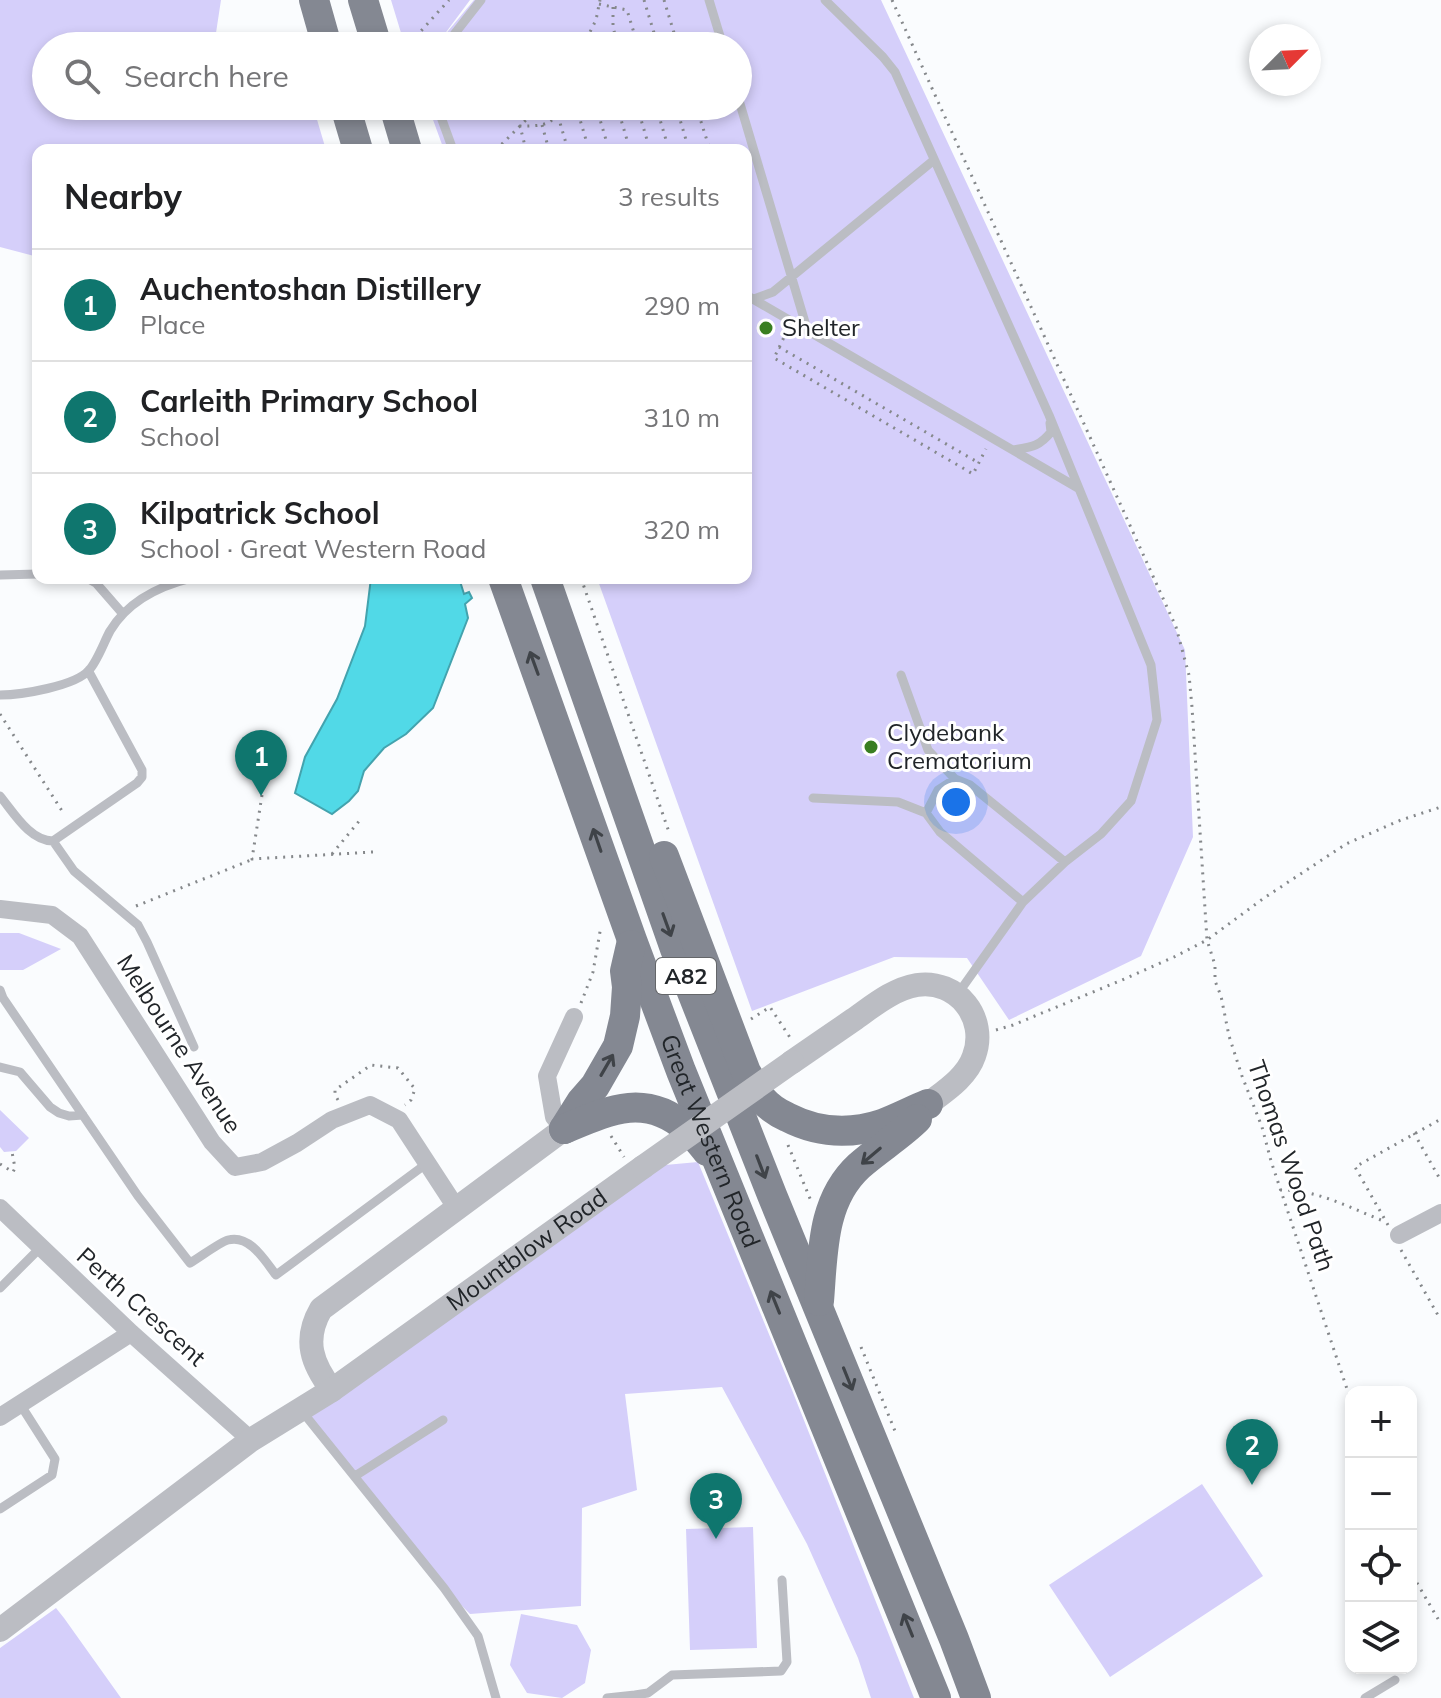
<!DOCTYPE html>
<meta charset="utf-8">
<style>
:root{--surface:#fff;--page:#f6f6f6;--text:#202124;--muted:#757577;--line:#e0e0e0;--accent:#0f766e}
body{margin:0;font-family:Mulish,sans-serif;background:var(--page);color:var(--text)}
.controls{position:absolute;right:24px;bottom:24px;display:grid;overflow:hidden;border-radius:16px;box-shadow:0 4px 12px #0003}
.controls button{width:72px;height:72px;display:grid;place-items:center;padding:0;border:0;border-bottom:2px solid var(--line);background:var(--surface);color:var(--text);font:40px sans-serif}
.compass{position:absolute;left:1249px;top:24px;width:72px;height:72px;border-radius:50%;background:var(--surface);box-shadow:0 4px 12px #0003;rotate:66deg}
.you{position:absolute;left:956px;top:802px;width:28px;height:28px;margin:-20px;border:6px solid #fff;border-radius:50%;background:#1a73e8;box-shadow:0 0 0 12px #1a73e833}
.badge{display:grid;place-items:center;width:52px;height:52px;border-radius:50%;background:var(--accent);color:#fff;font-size:26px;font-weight:700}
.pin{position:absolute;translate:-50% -66px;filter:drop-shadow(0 2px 4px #0008)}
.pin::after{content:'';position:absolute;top:42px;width:28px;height:24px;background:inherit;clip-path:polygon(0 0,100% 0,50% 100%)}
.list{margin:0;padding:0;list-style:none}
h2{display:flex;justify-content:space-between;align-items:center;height:104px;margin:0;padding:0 32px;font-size:34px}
h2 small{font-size:26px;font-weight:400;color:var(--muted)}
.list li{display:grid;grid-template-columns:52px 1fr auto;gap:24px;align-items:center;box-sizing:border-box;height:112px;padding:0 32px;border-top:2px solid var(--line)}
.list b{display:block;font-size:30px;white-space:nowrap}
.list p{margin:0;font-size:26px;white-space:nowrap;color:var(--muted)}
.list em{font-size:26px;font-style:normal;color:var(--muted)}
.icon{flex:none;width:44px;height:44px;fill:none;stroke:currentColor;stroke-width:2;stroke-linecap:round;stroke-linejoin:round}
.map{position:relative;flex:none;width:1441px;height:1698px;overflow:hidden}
.search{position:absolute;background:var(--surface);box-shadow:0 4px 12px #0003;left:32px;top:32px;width:720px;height:88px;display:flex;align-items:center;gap:20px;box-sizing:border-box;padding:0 28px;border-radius:44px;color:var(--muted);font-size:30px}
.panel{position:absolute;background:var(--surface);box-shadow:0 4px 12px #0003;left:32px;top:144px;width:720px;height:440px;border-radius:16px}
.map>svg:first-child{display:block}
.green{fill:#d5cffa}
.water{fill:#51d9e7;stroke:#43a3ae;stroke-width:2}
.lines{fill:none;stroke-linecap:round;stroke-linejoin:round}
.path{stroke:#85888b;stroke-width:3;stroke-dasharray:2 6;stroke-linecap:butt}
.service{stroke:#bbbdc3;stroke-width:9}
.minor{stroke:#bbbdc3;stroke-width:18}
.tertiary{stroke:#bbbdc3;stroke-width:24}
.primary{stroke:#848892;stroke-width:30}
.tertiary-bridge{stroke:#bbbdc3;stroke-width:24}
.oneway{stroke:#3f4348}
.poi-dot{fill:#397e21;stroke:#fff;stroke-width:3}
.labels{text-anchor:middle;stroke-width:6;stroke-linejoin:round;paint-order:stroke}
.shield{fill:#fff;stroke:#646669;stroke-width:2}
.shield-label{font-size:22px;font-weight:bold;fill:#212529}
.poi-label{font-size:24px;fill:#212529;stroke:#fff;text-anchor:start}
.street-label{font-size:24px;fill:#212529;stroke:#fff}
</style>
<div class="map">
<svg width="1441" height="1698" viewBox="0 0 1441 1698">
<rect width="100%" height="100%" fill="#fafcfe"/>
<!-- green -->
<path class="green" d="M 0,0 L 221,0 L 214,46 L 46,46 L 46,106 L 313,106 L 326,150 L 38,150 L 38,257 L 0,247 Z
M 391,0 L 470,0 L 438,43 L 474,0 L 881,0 L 1185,650 L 1193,837 L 1141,956 L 1009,1020 L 967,958 L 894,957 L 752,1011 L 597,578 L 746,578 L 746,150 L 444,150 L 428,106 L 738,106 L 738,46 L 405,46 Z
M 0,933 L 19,933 L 61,949 L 23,970 L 0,970 Z
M 0,1110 L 29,1138 L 16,1151 L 4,1152 L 0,1147 Z
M 698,1162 L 792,1390 L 914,1698 L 871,1698 L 858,1658 L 807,1544 L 722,1387 L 625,1394 L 637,1490 L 582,1508 L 581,1606 L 470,1614 L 444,1588 L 301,1410 L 643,1167 Z
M 1202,1484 L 1263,1576 L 1110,1677 L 1049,1585 Z
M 753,1527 L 757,1648 L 690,1650 L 686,1529 Z
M 56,1608 L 64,1618 L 121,1698 L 0,1698 L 0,1648 Z
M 521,1614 L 577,1625 L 591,1650 L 585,1683 L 562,1698 L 527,1693 L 510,1665 Z"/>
<!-- water -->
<path class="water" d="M 371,578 L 459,578 L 464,594 L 469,592 L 472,598 L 465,604 L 468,618 L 433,708 L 406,734 L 384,748 L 364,771 L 358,791 L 349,801 L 332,814 L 295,793 L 305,757 L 337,699 L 365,626 Z"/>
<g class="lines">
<!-- path -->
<path class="path" d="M 644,0 L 658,46
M 664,0 L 678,46
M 892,0 L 1176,627 L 1189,675 L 1192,707 L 1207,940 L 1215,965 L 1215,981 L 1221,996 L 1229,1036 L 1242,1076 L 1262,1127 L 1271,1161 L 1351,1401
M 599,4 L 627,10 L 638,46
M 613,7 L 613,27 L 618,46
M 418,46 L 420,32 L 449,0
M 583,46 L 596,20 L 600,0
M 576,106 L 589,150
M 596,106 L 609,150
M 617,106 L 630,150
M 637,106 L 650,150
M 656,106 L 669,150
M 676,106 L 689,150
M 696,106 L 710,150
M 558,116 L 568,150
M 542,125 L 549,150
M 496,150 L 540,106
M 526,150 L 520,126 C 546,126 550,125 566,106
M 787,331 L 774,358 L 973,474 L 986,449
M 779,347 L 979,463
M 581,578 L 670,835
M 0,714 L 64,814
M 262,795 L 252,859 L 373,852
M 332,854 L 360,820
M 136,906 L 251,860
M 581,1003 L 593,972 L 601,926
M 751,1019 L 770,1007 L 791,1039
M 996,1030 L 1013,1025 L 1122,980 L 1174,957 L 1207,940 L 1264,898 L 1346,844 L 1401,820 L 1441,807
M 338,1100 L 335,1095 L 335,1090 L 371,1065 L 398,1068 L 415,1089 L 411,1100 L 405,1105
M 1414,1133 L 1441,1181
M 611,1136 L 624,1157
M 788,1145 L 811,1201
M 0,1164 L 13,1172 L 15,1168 L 12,1152
M 1280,1190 C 1317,1189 1352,1209 1386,1222
M 1388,1225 L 1355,1167 L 1441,1119
M 1401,1250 L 1439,1317 L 1441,1318
M 861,1347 L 897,1436
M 1411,1568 L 1417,1583 L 1441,1624"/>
<!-- service -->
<path class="service" d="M 709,0 L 723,46
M 825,0 L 883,57 L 895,72 L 1049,415 L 1151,665 L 1157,720 L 1131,801 L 1101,834 L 1065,862 L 1023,902
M 445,46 L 481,0
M 738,97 L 807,329
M 437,106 L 453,150
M 746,295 L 1078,488
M 754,299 L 773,292 L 934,160
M 1013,450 C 1031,447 1039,447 1051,432 L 1050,423
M 0,575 L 38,574
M 87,578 L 96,583 L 123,614
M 901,675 L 928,750 L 955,779
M 0,695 C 21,695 76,686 89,670 C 97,662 104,642 110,631 C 128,601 159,586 192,578
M 0,796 C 14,813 30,841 53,841 L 137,783 L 142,777 L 142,770 L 89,672
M 813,798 L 898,802 L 926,813
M 53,841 L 74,871 L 138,925 L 147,942 L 194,1047
M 0,990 L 3,998 L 138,1196 L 190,1263 C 199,1258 220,1242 228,1240 C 250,1234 265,1261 276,1275 L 426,1164
M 957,995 L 1023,902 L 940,832 L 926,813 L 938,790 L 955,779 L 970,785 L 1065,862
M 0,1067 L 20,1072 L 50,1107 L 59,1113 L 69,1116 L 83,1115
M 0,1288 L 41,1247
M 301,1410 L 444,1588 L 478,1636 L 496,1698
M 355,1476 L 443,1420
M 0,1509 L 52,1475 L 55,1459 L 20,1404
M 635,1695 L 648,1693 L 672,1675 L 781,1671 L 787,1662 L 782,1580
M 607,1698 L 635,1695 L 638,1697
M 1365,1698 L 1395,1680"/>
<!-- minor -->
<path class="minor" d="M 0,909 L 52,915 L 80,936 L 212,1142 L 235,1167 L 262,1162 L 297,1143 L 332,1120 L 370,1105 L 399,1120 L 457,1209
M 564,1129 L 554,1117 L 547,1076 L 574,1017
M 0,1208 L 131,1333 L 251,1440
M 1399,1235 L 1441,1213
M 0,1417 L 131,1333"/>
<!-- tertiary -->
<g class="tertiary">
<path d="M 792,1062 C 812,1048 833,1034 853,1020 C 873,1006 893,989 917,985 C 957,979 988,1018 974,1056 C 967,1077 945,1091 928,1104"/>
<path d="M 332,1390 C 312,1364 303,1340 321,1309 L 564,1129"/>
<path id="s1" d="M 0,1630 L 251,1440 L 332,1390 L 643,1167"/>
</g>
<!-- primary -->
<g class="primary">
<path d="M 314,0 L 327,46"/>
<path d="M 363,0 L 377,46"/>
<path d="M 345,106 L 358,150"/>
<path d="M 394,106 L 407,150"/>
<path id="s2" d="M 503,578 L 632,940 L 681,1071 L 936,1698"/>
<path d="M 545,578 L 675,949 L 772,1195 L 954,1639 L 976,1698"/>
<path d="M 664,856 L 746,1072 C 751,1080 756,1091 762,1099 C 768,1106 778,1113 787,1117 C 818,1133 849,1135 882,1124 C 898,1118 913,1110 928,1104"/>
<path d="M 564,1129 L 581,1102 L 595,1086 L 618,1046 L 625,1016 L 627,987 L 625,971 L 631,945"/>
<path d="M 564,1129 C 607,1111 645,1092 686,1128 C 694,1134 700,1143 707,1151"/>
<path d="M 819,1301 C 823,1254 821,1201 859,1166 C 878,1149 900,1136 917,1119"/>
</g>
<!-- tertiary-bridge -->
<path class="tertiary-bridge" d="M 643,1167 L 792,1062"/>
</g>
<!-- one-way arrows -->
<defs><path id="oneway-shaft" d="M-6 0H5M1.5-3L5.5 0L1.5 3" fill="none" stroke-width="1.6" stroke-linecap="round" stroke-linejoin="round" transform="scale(2)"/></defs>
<g class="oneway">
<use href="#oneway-shaft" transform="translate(534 663) rotate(-110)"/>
<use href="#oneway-shaft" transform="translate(597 840) rotate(-109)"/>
<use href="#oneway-shaft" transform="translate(667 925) rotate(70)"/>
<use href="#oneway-shaft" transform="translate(607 1065) rotate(-60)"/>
<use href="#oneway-shaft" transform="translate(871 1156) rotate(140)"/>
<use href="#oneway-shaft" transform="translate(761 1167) rotate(69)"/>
<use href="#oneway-shaft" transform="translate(775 1302) rotate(-112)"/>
<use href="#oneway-shaft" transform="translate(848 1379) rotate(68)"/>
<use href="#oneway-shaft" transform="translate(908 1625) rotate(-112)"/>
</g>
<!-- markers -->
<g class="poi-dot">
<circle cx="766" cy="328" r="8"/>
<circle cx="871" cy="747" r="8"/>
</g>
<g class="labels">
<!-- shield labels -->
<rect class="shield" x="656" y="958" width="60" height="36" rx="6"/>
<g class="shield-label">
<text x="686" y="984">A82</text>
</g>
<!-- poi labels -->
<g class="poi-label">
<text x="782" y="336">Shelter</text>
<text x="887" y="741">Clydebank<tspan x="887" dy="28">Crematorium</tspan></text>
</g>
<!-- street labels -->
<g class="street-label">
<text transform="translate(179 1044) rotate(57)" y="8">Melbourne Avenue</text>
<text dy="8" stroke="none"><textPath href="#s2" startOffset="600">Great Western Road</textPath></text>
<text transform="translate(1291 1166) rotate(71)" y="8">Thomas Wood Path</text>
<text dy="8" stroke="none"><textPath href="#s1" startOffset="650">Mountblow Road</textPath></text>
<text transform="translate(141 1307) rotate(42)" y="8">Perth Crescent</text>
</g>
</g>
</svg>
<div class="controls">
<button>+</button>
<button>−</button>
<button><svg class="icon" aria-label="locate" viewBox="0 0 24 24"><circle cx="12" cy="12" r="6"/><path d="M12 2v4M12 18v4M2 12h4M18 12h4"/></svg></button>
<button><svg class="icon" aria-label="layers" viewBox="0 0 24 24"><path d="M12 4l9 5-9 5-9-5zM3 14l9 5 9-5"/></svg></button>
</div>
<svg class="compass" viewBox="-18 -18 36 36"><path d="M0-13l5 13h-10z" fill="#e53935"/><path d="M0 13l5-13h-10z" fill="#757577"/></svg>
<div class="you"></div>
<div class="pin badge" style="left:261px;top:796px">1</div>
<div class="pin badge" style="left:1252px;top:1485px">2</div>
<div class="pin badge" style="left:716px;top:1539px">3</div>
<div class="search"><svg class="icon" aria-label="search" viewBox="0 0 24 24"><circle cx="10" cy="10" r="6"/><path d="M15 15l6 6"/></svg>Search here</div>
<section class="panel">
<h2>Nearby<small>3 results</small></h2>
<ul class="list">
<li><span class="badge">1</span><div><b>Auchentoshan Distillery</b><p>Place</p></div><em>290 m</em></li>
<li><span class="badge">2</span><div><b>Carleith Primary School</b><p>School</p></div><em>310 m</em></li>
<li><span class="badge">3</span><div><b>Kilpatrick School</b><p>School · Great Western Road</p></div><em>320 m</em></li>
</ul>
</section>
</div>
